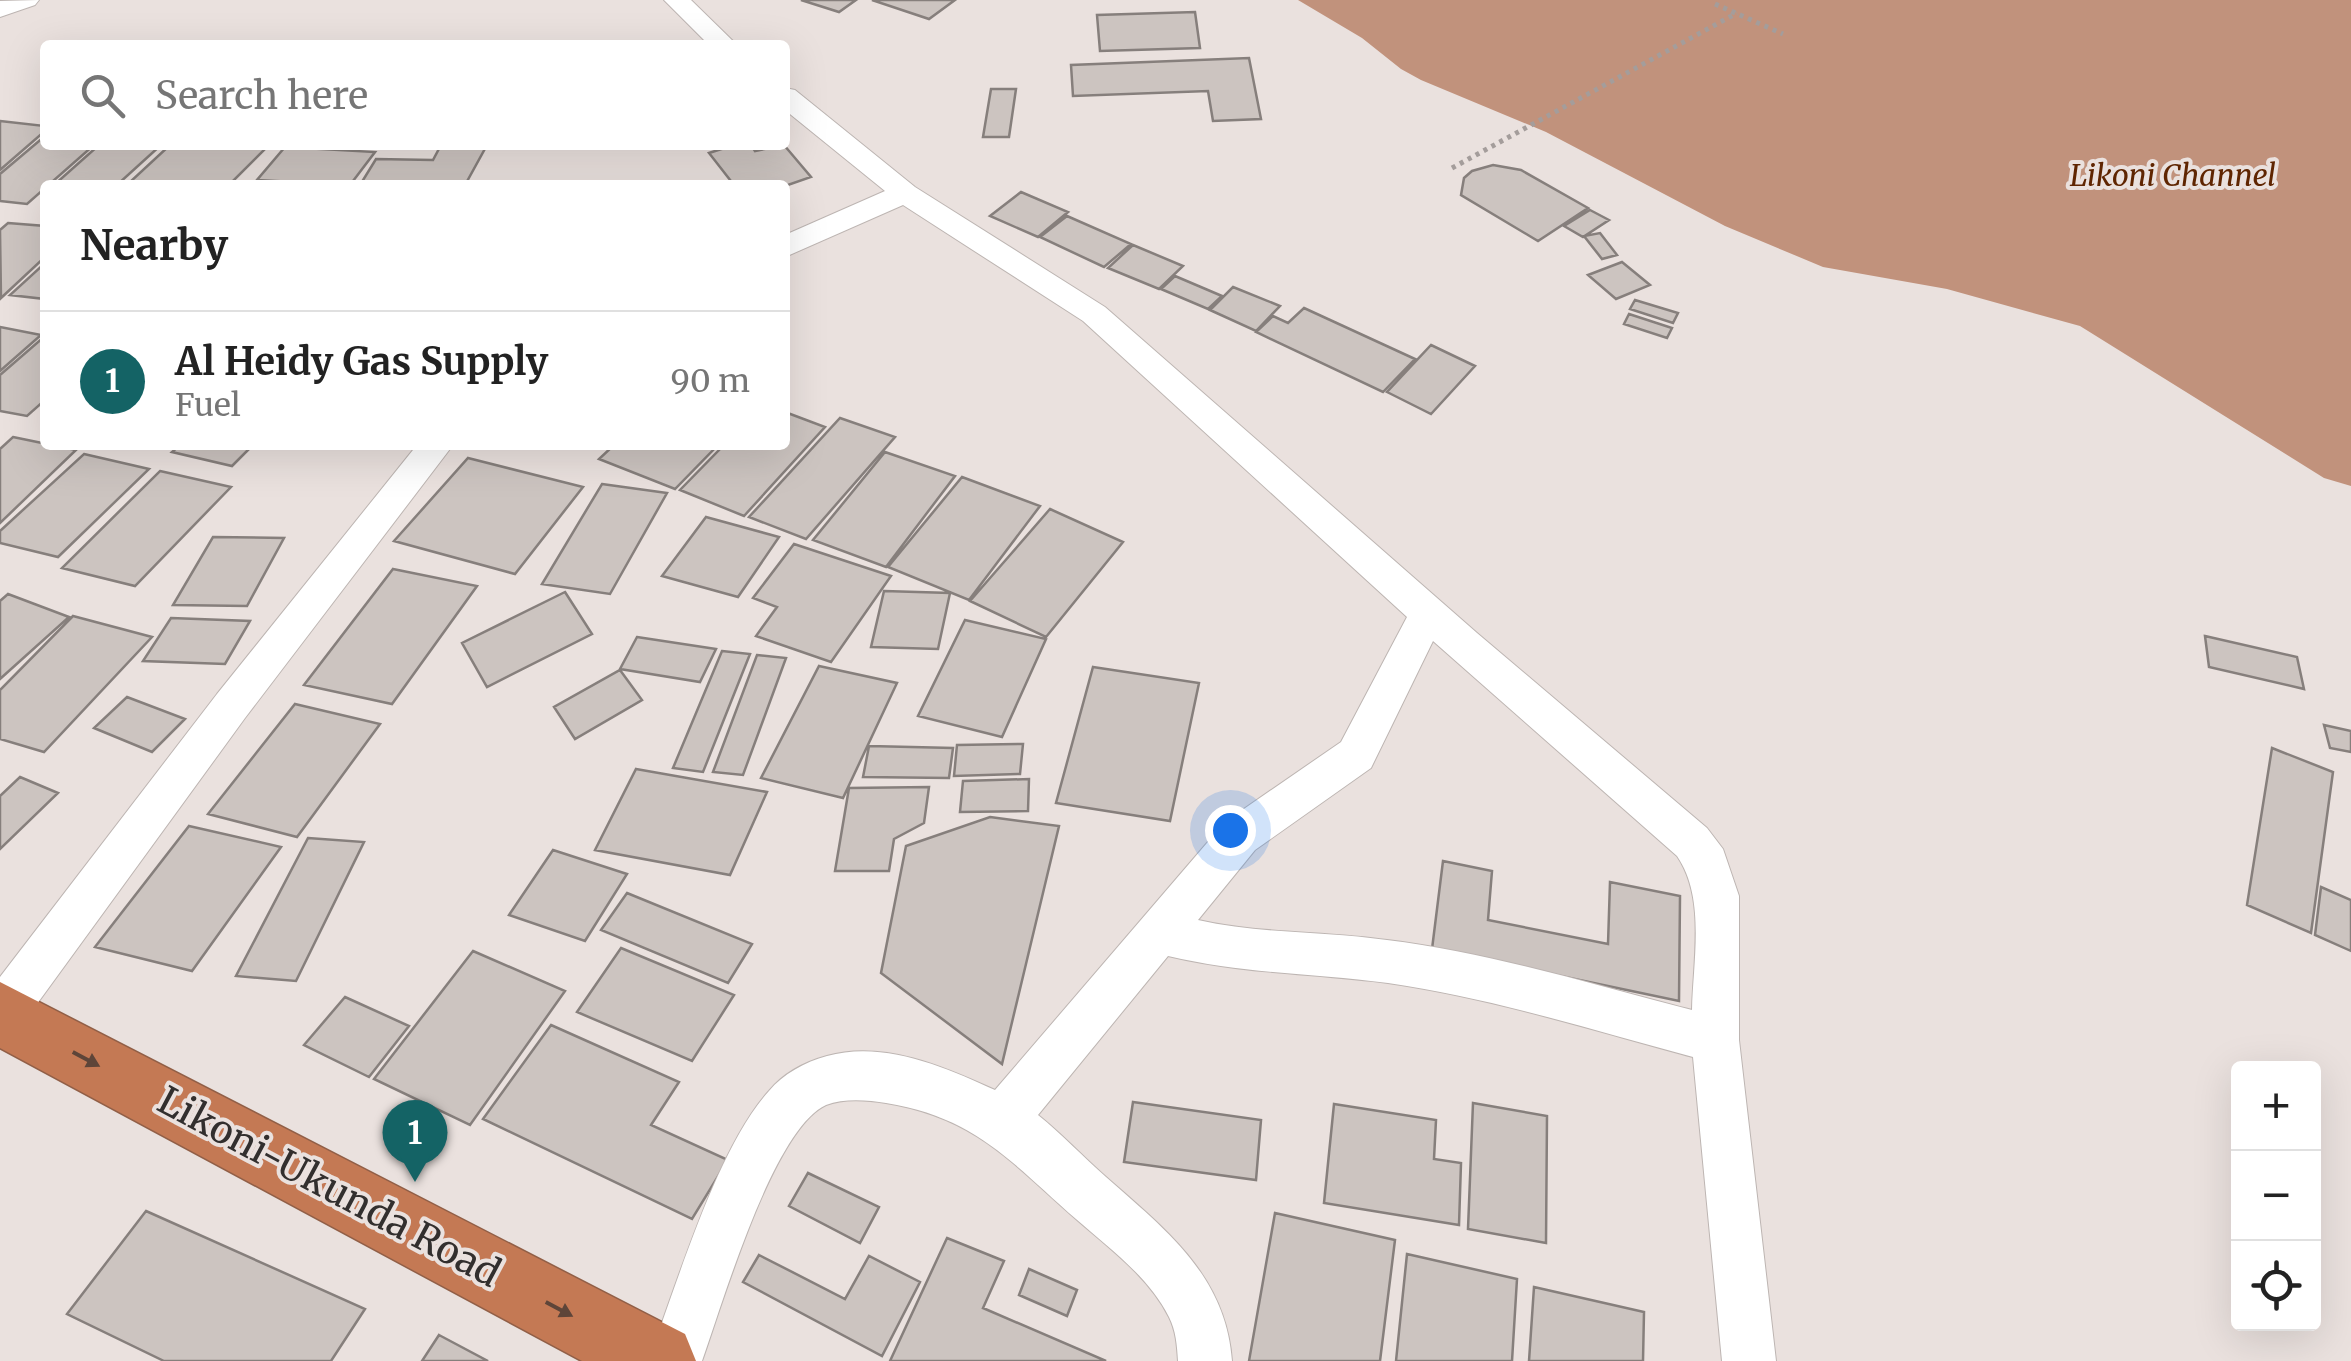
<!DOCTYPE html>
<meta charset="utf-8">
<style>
:root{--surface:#fff;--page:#f2f2f2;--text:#222;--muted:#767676;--line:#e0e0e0;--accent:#146365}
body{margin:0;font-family:Merriweather,serif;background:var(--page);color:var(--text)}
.controls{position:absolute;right:30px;bottom:30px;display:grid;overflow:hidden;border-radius:10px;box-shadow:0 10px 40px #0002}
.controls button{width:90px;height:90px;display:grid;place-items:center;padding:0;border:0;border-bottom:2px solid var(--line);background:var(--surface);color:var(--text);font:50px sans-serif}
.you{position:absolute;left:1230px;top:830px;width:35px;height:35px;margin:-25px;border:8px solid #fff;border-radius:50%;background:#1a73e8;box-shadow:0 0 0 15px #1a73e833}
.badge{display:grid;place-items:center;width:65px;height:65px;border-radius:50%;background:var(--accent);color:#fff;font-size:32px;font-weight:700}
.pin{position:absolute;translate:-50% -82px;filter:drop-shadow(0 2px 5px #0008)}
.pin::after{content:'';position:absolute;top:52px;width:35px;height:30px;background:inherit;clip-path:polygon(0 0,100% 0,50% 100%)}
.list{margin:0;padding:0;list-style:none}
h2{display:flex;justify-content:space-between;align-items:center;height:130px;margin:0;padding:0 40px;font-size:42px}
h2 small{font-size:32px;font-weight:400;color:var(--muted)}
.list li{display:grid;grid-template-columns:65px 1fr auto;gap:30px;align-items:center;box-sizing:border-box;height:140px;padding:0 40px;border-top:2px solid var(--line)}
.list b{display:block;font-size:38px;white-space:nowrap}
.list p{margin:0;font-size:32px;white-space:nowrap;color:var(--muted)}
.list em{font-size:32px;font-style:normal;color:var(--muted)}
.icon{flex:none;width:55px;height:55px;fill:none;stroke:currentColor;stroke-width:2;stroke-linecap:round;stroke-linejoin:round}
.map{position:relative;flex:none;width:2351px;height:1361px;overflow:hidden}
.search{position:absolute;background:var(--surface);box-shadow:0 10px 40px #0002;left:40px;top:40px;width:750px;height:110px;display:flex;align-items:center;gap:25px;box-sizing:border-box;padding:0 35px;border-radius:10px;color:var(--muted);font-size:38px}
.panel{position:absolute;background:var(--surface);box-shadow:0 10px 40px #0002;left:40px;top:180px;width:750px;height:270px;border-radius:10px}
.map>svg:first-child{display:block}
.water{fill:#c1927c}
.building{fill:#ccc4c0;stroke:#867f7c;stroke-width:2.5}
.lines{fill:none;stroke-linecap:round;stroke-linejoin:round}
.street-casing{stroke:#bdb5b2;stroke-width:2}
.highway-casing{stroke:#915f47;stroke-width:3}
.path{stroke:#a49d9b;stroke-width:5;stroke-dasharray:4 5;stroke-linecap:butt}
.street{fill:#fff;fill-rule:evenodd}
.highway{fill:#c47954;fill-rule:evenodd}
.oneway{fill:#5e4539}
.labels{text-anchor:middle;stroke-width:8;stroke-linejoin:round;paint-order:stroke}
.far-water-label{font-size:30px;font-style:italic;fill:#5f2501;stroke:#eae1de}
.near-street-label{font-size:38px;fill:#322f2e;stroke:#eae1de}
</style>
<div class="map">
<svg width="2351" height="1361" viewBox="0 0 2351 1361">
<rect width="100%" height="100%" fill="#eae1de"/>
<!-- water -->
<path class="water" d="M 1298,0 L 2351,0 L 2351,486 L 2324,478 L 2080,326 L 1947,289 L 1823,267 L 1725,226 L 1546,132 L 1421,80 L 1401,69 L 1362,38 Z"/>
<!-- building -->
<path class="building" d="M 801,0 L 856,0 L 839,12 Z
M 872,0 L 955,0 L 929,19 Z
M 1195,12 L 1200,48 L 1100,51 L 1097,15 Z
M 1249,58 L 1261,119 L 1213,121 L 1208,91 L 1073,96 L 1071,65 Z
M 991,89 L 1016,89 L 1009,137 L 983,137 Z
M 0,121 L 45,126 L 45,131 L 0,170 Z
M 45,136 L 45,145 L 94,145 L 27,204 L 0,201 L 0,174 Z
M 99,145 L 161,145 L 117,185 L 54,185 Z
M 170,145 L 258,145 L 268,146 L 229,185 L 130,182 Z
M 441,145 L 487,145 L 465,185 L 360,185 L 376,159 L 433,160 Z
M 734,145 L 751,145 L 755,151 L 784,145 L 811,177 L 785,186 L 734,185 L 709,153 Z
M 285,147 L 375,152 L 350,185 L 257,180 Z
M 1493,165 L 1521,170 L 1588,208 L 1538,241 L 1461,195 L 1464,178 L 1472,171 Z
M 1021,192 L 1068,212 L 1038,237 L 990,216 Z
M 1590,210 L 1609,220 L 1583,237 L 1564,226 Z
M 1067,216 L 1131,244 L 1104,267 L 1040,237 Z
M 8,223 L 45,226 L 45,257 L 1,298 L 0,230 Z
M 1600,233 L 1617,255 L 1602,259 L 1584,236 Z
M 1133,245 L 1183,266 L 1159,289 L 1108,268 Z
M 1622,262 L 1650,285 L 1616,299 L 1588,275 Z
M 45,263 L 45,299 L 10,295 Z
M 1175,276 L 1222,296 L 1208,309 L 1161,289 Z
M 1233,287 L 1280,306 L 1256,331 L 1210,310 Z
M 1635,300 L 1678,313 L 1673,323 L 1630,309 Z
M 1304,308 L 1415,359 L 1383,392 L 1256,332 L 1273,316 L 1288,323 Z
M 1629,314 L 1672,328 L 1667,338 L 1624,324 Z
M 0,327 L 41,335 L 0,371 Z
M 45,336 L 45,400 L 27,416 L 0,411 L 0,375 Z
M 1431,345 L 1475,366 L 1431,414 L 1387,392 Z
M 785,412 L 825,427 L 744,516 L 680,490 L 724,445 L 785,445 Z
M 840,418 L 895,437 L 806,539 L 749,517 Z
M 13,437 L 76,450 L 0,523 L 0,449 Z
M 180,445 L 253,445 L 232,466 L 172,452 Z
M 614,445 L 718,445 L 675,489 L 599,459 Z
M 885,452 L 955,476 L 886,567 L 813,540 Z
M 84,454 L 149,469 L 58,557 L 0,543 L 0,531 Z
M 468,458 L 583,487 L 515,574 L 394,541 Z
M 160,471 L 231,487 L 135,586 L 62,568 Z
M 962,477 L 1040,506 L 969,600 L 888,567 Z
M 602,484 L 667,493 L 610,594 L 542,584 Z
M 1050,509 L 1123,542 L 1046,637 L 970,601 Z
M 706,517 L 779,537 L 738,597 L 662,576 Z
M 213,537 L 284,538 L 247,606 L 173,605 Z
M 794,544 L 891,576 L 831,662 L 756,636 L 777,607 L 753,598 Z
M 393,569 L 477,586 L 392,704 L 304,685 Z
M 884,591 L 950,593 L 938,649 L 871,647 Z
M 565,592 L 592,634 L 487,687 L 462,643 Z
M 8,594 L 69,617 L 0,679 L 0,601 Z
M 73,616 L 152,637 L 44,752 L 0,739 L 0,690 Z
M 171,618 L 250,621 L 225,664 L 143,661 Z
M 965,620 L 1046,639 L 1002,737 L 918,716 Z
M 2205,636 L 2297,657 L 2304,689 L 2209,667 Z
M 637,637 L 716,649 L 700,682 L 620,669 Z
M 722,651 L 750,654 L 703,772 L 673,768 Z
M 757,655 L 786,658 L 743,775 L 713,772 Z
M 819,666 L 897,683 L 843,798 L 761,778 Z
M 1093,667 L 1199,683 L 1170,821 L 1056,803 Z
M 620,670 L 642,700 L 575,739 L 554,707 Z
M 127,697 L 185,719 L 152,752 L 94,728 Z
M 295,704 L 380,724 L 297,837 L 208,814 Z
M 2324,725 L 2351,731 L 2351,752 L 2330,748 Z
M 1023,744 L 1020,774 L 954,776 L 957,745 Z
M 869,746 L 953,748 L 949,778 L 863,777 Z
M 2272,748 L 2333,772 L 2311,933 L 2247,905 Z
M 636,769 L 767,792 L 730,875 L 595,850 Z
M 20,777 L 58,793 L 0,849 L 0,796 Z
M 1029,779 L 1028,811 L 960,812 L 963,781 Z
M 929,787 L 924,823 L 894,839 L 889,871 L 835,871 L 849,788 Z
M 990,817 L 1059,826 L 1002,1064 L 881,973 L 906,846 Z
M 189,826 L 281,847 L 192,971 L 95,947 Z
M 308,838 L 364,842 L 296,981 L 236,976 Z
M 553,850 L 627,874 L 585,941 L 509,915 Z
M 1443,861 L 1492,871 L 1488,920 L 1608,944 L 1610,882 L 1680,896 L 1679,1001 L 1432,949 Z
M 2321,887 L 2351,900 L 2351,951 L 2315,935 Z
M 627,893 L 752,944 L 728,983 L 601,930 Z
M 621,948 L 734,995 L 692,1061 L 577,1012 Z
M 473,951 L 565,991 L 470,1125 L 374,1079 Z
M 345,997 L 409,1026 L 369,1077 L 304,1045 Z
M 551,1025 L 679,1082 L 651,1125 L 728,1160 L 692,1219 L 483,1119 Z
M 1133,1102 L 1261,1120 L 1256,1180 L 1124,1162 Z
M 1473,1103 L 1547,1116 L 1546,1243 L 1468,1229 Z
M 1334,1104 L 1436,1120 L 1434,1159 L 1461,1163 L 1459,1225 L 1324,1203 Z
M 808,1173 L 879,1207 L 860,1243 L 789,1206 Z
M 146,1211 L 365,1309 L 331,1361 L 164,1361 L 67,1314 Z
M 1275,1213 L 1395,1240 L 1380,1361 L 1249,1361 Z
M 947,1238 L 1004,1261 L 983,1308 L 1106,1361 L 890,1361 Z
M 1407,1254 L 1517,1279 L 1512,1361 L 1396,1361 Z
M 759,1255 L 845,1299 L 869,1256 L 920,1282 L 882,1356 L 743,1282 Z
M 1029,1269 L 1077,1290 L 1067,1316 L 1019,1295 Z
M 1534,1287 L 1644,1312 L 1643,1361 L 1529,1361 Z
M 439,1335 L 488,1361 L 422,1361 Z"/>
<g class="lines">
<!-- street casing -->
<g class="street-casing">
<path id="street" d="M 39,0 L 35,5 L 0,17 L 0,1 Z
M 664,0 L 691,0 L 737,45 L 709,45 Z
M 785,88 L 795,90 L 915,187 L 1105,307 L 1477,633 L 1707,828 L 1723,849 L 1739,896 L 1739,1040 L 1776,1361 L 1722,1361 L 1693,1057 C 1592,1030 1492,998 1388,983 C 1313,973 1244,974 1168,956 L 1038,1115 C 1062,1134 1083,1157 1106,1177 C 1166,1230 1226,1276 1232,1361 L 1178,1361 C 1177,1345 1176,1331 1169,1317 C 1149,1277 1109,1248 1076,1219 C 1012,1163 975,1117 886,1103 C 868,1100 844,1098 826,1105 C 773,1129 722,1305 702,1361 L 648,1361 C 677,1285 716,1150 769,1091 C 783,1074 805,1062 827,1056 C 883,1040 945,1067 995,1090 L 1225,822 L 1341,742 L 1407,617 L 1083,321 L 903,205 L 785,257 L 785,235 L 885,191 L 785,110 ZM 1433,641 L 1677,856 C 1706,898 1693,961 1692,1010 C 1591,984 1491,953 1387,940 C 1324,931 1260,934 1198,920 L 1255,850 L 1371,768 Z
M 417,445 L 453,445 L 245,718 L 18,1030 L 0,1037 L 0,977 L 217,694 Z"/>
</g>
<!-- highway casing -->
<g class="highway-casing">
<path id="highway" d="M 0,982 L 685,1334 L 696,1361 L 582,1361 L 0,1048 Z"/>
</g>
<!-- path -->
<path class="path" d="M 1715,4 L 1783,34
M 1452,168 L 1737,13"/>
<!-- street -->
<use href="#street" class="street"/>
<!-- highway -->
<use href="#highway" class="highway"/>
</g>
<!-- one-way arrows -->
<defs><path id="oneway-solid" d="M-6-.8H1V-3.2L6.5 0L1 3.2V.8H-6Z" transform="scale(2.5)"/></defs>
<g class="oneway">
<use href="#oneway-solid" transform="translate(86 1059) rotate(28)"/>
<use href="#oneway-solid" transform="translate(559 1309) rotate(28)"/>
</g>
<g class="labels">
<!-- far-water labels -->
<g class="far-water-label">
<text x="2173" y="186">Likoni Channel</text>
</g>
<!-- near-street labels -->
<g class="near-street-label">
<text transform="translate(329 1187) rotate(28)" y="13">Likoni-Ukunda Road</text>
</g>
</g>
</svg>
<div class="controls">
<button>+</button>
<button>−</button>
<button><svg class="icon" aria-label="locate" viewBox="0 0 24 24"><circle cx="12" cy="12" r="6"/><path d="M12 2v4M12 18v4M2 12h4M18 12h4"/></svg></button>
</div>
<div class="you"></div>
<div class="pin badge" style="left:415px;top:1182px">1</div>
<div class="search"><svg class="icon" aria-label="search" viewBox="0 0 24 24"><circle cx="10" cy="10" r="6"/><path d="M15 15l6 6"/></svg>Search here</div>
<section class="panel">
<h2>Nearby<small></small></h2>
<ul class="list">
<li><span class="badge">1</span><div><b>Al Heidy Gas Supply</b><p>Fuel</p></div><em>90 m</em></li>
</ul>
</section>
</div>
